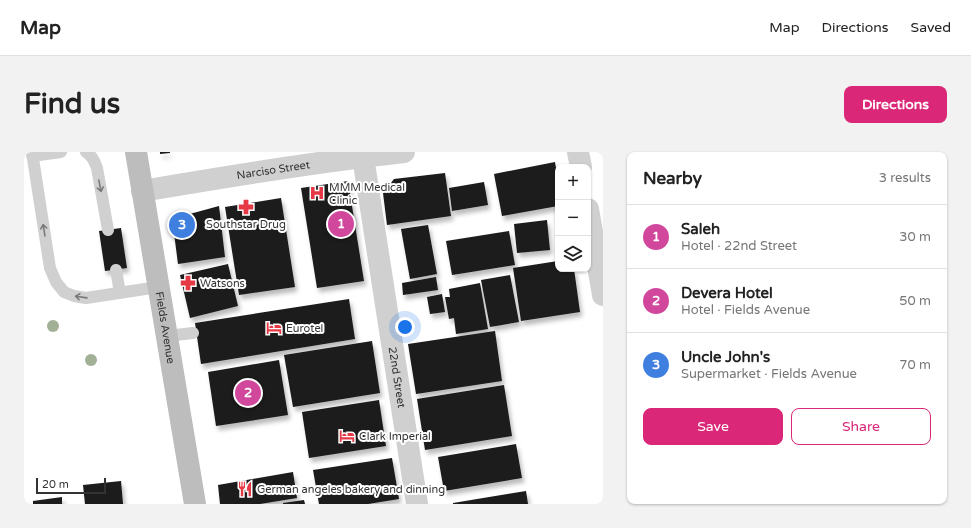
<!DOCTYPE html>
<meta charset="utf-8">
<style>
:root{--surface:#fff;--page:#f2f2f2;--text:#222;--muted:#767676;--line:#e0e0e0;--accent:#db2777}
body{margin:0;font-family:"Varela Round",sans-serif;background:var(--page);color:var(--text)}
.controls{position:absolute;right:12px;top:12px;display:grid;overflow:hidden;border-radius:8px;box-shadow:0 1px 3px #0004}
.controls button{width:36px;height:36px;display:grid;place-items:center;padding:0;border:0;border-bottom:1px solid var(--line);background:var(--surface);color:var(--text);font:20px sans-serif}
.scale{position:absolute;left:12px;bottom:10px;width:70px;box-sizing:border-box;padding-left:4px;border:2px solid #333;border-top:0;font-size:11px;line-height:14px;white-space:nowrap;color:#333;-webkit-text-stroke:3px #fff;paint-order:stroke}
.you{position:absolute;left:381px;top:175px;width:14px;height:14px;margin:-10px;border:3px solid #fff;border-radius:50%;background:#1a73e8;box-shadow:0 0 0 6px #1a73e833}
.badge{display:grid;place-items:center;width:26px;height:26px;border-radius:50%;background:var(--accent);color:#fff;font-size:13px;font-weight:700}
.pin{position:absolute;translate:-50% -50%;border:2px solid #fff;box-shadow:0 1px 4px #0006}
.list{margin:0;padding:0;list-style:none}
h2{display:flex;justify-content:space-between;align-items:center;height:52px;margin:0;padding:0 16px;font-size:17px}
h2 small{font-size:13px;font-weight:400;color:var(--muted)}
.list li{display:grid;grid-template-columns:26px 1fr auto;gap:12px;align-items:center;box-sizing:border-box;height:64px;padding:0 16px;border-top:1px solid var(--line)}
.list b{display:block;font-size:15px;white-space:nowrap}
.list p{margin:0;font-size:13px;white-space:nowrap;color:var(--muted)}
.list em{font-size:13px;font-style:normal;color:var(--muted)}
.actions{display:flex;gap:8px;padding:12px 16px}
.actions a{flex:1;padding:9px 0;border:1px solid var(--accent);border-radius:8px;text-align:center;font-size:14px;color:var(--accent)}
.actions .main{background:var(--accent);color:#fff}
.icon{flex:none;width:22px;height:22px;fill:none;stroke:currentColor;stroke-width:2;stroke-linecap:round;stroke-linejoin:round}
.map{position:relative;flex:none;width:579px;height:352px;overflow:hidden;border-radius:8px}
header{display:flex;align-items:center;gap:24px;box-sizing:border-box;height:56px;padding:0 20px;background:var(--surface);border-bottom:1px solid var(--line)}
header strong{font-size:19px}
nav{display:flex;gap:22px;margin-inline-start:auto;font-size:14px}
.intro{display:flex;align-items:center;justify-content:space-between;box-sizing:border-box;height:96px;padding:0 24px}
h1{margin:0;font-size:28px}
.button{padding:10px 18px;border-radius:8px;background:var(--accent);color:#fff;font-size:14px;font-weight:700}
main{display:flex;gap:24px;padding:0 24px}
aside{flex:1;background:var(--surface);border-radius:8px;box-shadow:0 1px 3px #0004}
.map>svg:first-child{display:block}
.building{fill:#1a1a1a;filter:url(#shadow)}
.lines{fill:none;stroke-linecap:round;stroke-linejoin:round}
.service{stroke:#d0d0d0;stroke-width:12}
.minor{stroke:#d0d0d0;stroke-width:22}
.tertiary{stroke:#d0d0d0;stroke-width:22}
.secondary{stroke:#bdbdbd;stroke-width:22}
.tree{fill:#a2b095}
.oneway{stroke:#7a7a7a}
.labels{text-anchor:middle;stroke-width:4;stroke-linejoin:round;paint-order:stroke}
.street-label{font-size:11px;fill:#333;stroke:#fff}
.poi-label{font-size:11px;fill:#333;stroke:#fff;text-anchor:start}
</style>
<header>
<strong>Map</strong>
<nav><a>Map</a><a>Directions</a><a>Saved</a></nav>
</header>
<div class="intro"><h1>Find us</h1><a class="button">Directions</a></div>
<main>
<div class="map">
<svg width="579" height="352" viewBox="0 0 579 352">
<defs>
<filter id="shadow"><feDropShadow dx="2.5" dy="4.5" stdDeviation="2" flood-color="#0004"/></filter>
</defs>
<rect width="100%" height="100%" fill="#fff"/>
<!-- building -->
<path class="building" d="M 136,0 L 146,0 L 146,1 L 136,2 Z
M 531,10 L 534,28 L 534,54 L 478,64 L 470,22 Z
M 421,21 L 427,64 L 363,73 L 359,41 L 370,27 Z
M 324,29 L 340,129 L 293,136 L 277,36 Z
M 460,30 L 464,53 L 428,59 L 425,36 Z
M 257,46 L 271,135 L 215,143 L 201,55 Z
M 195,54 L 201,105 L 154,112 L 150,81 L 152,72 L 162,63 Z
M 523,68 L 526,98 L 493,101 L 490,72 Z
M 404,73 L 413,122 L 386,127 L 377,77 Z
M 97,76 L 103,116 L 81,119 L 75,79 Z
M 485,79 L 491,113 L 428,123 L 422,89 Z
M 534,109 L 534,117 L 550,117 L 556,160 L 497,169 L 489,116 Z
M 204,112 L 214,154 L 166,166 L 156,123 Z
M 486,123 L 495,170 L 466,175 L 457,128 Z
M 412,125 L 414,138 L 379,143 L 378,131 Z
M 456,131 L 464,177 L 432,182 L 430,166 L 425,167 L 421,145 L 426,145 L 425,137 Z
M 418,142 L 421,160 L 406,162 L 403,145 Z
M 325,147 L 331,187 L 177,212 L 171,171 Z
M 471,179 L 478,229 L 392,242 L 384,192 Z
M 348,189 L 356,241 L 269,255 L 260,203 Z
M 255,208 L 264,263 L 192,274 L 184,220 Z
M 480,233 L 488,284 L 401,298 L 393,247 Z
M 355,248 L 362,294 L 285,306 L 278,260 Z
M 492,292 L 498,326 L 420,339 L 414,305 Z
M 368,306 L 375,347 L 344,352 L 295,352 L 289,318 Z
M 269,320 L 273,346 L 236,352 L 196,352 L 194,333 Z
M 97,329 L 99,352 L 61,352 L 59,333 Z
M 502,339 L 504,352 L 429,352 L 429,351 Z
M 38,345 L 38,352 L 9,352 L 9,349 Z
M 280,348 L 281,352 L 259,352 L 259,351 Z"/>
<g class="lines">
<!-- service -->
<path class="service" d="M 8,0 L 26,116 L 32,130 L 40,140 L 50,144 L 62,146 L 134,135
M 62,0 C 68,4 70,8 73,16 L 84,78
M 8,4 L 37,0
M 92,118 L 96,141
M 143,184 L 169,181"/>
<!-- minor -->
<g class="minor">
<path d="M 554,0 L 557,15"/>
<path id="s1" d="M 339,5 L 393,352"/>
<path d="M 564,57 L 579,143"/>
</g>
<!-- tertiary -->
<path class="tertiary" id="s2" d="M 118,39 C 205,24 292,10 380,0"/>
<!-- secondary -->
<path class="secondary" id="s3" d="M 112,0 L 171,352"/>
</g>
<!-- trees -->
<g class="tree">
<circle cx="29" cy="174" r="6"/>
<circle cx="67" cy="208" r="6"/>
</g>
<!-- one-way arrows -->
<defs><path id="oneway-shaft" d="M-6 0H5M1.5-3L5.5 0L1.5 3" fill="none" stroke-width="1.6" stroke-linecap="round" stroke-linejoin="round"/></defs>
<g class="oneway">
<use href="#oneway-shaft" transform="translate(76 34) rotate(79)"/>
<use href="#oneway-shaft" transform="translate(20 78) rotate(-99)"/>
<use href="#oneway-shaft" transform="translate(57 145) rotate(-172)"/>
</g>
<!-- icons -->
<defs>
<g id="hospital-bare" transform="scale(1.2)"><path d="M-5-5h3v3.5h4V-5h3V5h-3V1.5h-4V5h-3Z" fill="#e63946" stroke="#fff" stroke-width="2.5" paint-order="stroke"/></g>
<g id="pharmacy-bare" transform="scale(1.2)"><path d="M-2-6h4v4h4v4h-4v4h-4v-4h-4v-4h4Z" fill="#e63946" stroke="#fff" stroke-width="2.5" paint-order="stroke"/></g>
<g id="hotel-bare" transform="scale(1.2)"><path d="M-6-4.5h1.5V1H6V5H4.5V3h-9V5H-6ZM-4 0a1.8 1.8 0 1 1 3.6 0ZM.5 0V-2.5h3Q6-2.5 6 0Z" fill="#e63946" stroke="#fff" stroke-width="2.5" paint-order="stroke"/></g>
<g id="restaurant-bare" transform="scale(1.2)"><path d="M-5-6h1v4h1v-4h1v4h1v-4h1v5L-1.5 .5V6h-2V.5L-5-1ZM5-6V6H3V1.5H1.5Q1.5-4 5-6Z" fill="#e63946" stroke="#fff" stroke-width="2.5" paint-order="stroke"/></g>
</defs>
<g fill-rule="evenodd">
<use href="#hospital-bare" x="293" y="41"/>
<use href="#pharmacy-bare" x="222" y="55"/>
<use href="#pharmacy-bare" x="164" y="131"/>
<use href="#hotel-bare" x="250" y="176"/>
<use href="#hotel-bare" x="323" y="284"/>
<use href="#restaurant-bare" x="221" y="337"/>
</g>
<g class="labels">
<!-- street labels -->
<g class="street-label">
<text dy="4" stroke="none"><textPath href="#s2" startOffset="133">Narciso Street</textPath></text>
<text dy="4" stroke="none"><textPath href="#s3" startOffset="178">Fields Avenue</textPath></text>
<text dy="4" stroke="none"><textPath href="#s1" startOffset="223">22nd Street</textPath></text>
</g>
<!-- poi labels -->
<g class="poi-label">
<text x="305" y="39">MMM Medical<tspan x="305" dy="13">Clinic</tspan></text>
<text x="222" y="76" text-anchor="middle">Southstar Drug</text>
<text x="176" y="135">Watsons</text>
<text x="262" y="180">Eurotel</text>
<text x="335" y="288">Clark Imperial</text>
<text x="233" y="341">German angeles bakery and dinning</text>
</g>
</g>
</svg>
<div class="controls">
<button>+</button>
<button>−</button>
<button><svg class="icon" aria-label="layers" viewBox="0 0 24 24"><path d="M12 4l9 5-9 5-9-5zM3 14l9 5 9-5"/></svg></button>
</div>
<div class="scale">20 m</div>
<div class="you"></div>
<div class="pin badge" style="left:317px;top:72px;background:#d1479c">1</div>
<div class="pin badge" style="left:224px;top:241px;background:#d1479c">2</div>
<div class="pin badge" style="left:158px;top:73px;background:#3f7fe0">3</div>
</div>
<aside>
<h2>Nearby<small>3 results</small></h2>
<ul class="list">
<li><span class="badge" style="background:#d1479c">1</span><div><b>Saleh</b><p>Hotel · 22nd Street</p></div><em>30 m</em></li>
<li><span class="badge" style="background:#d1479c">2</span><div><b>Devera Hotel</b><p>Hotel · Fields Avenue</p></div><em>50 m</em></li>
<li><span class="badge" style="background:#3f7fe0">3</span><div><b>Uncle John's</b><p>Supermarket · Fields Avenue</p></div><em>70 m</em></li>
</ul>
<div class="actions"><a class="main">Save</a><a>Share</a></div>
</aside>
</main>
